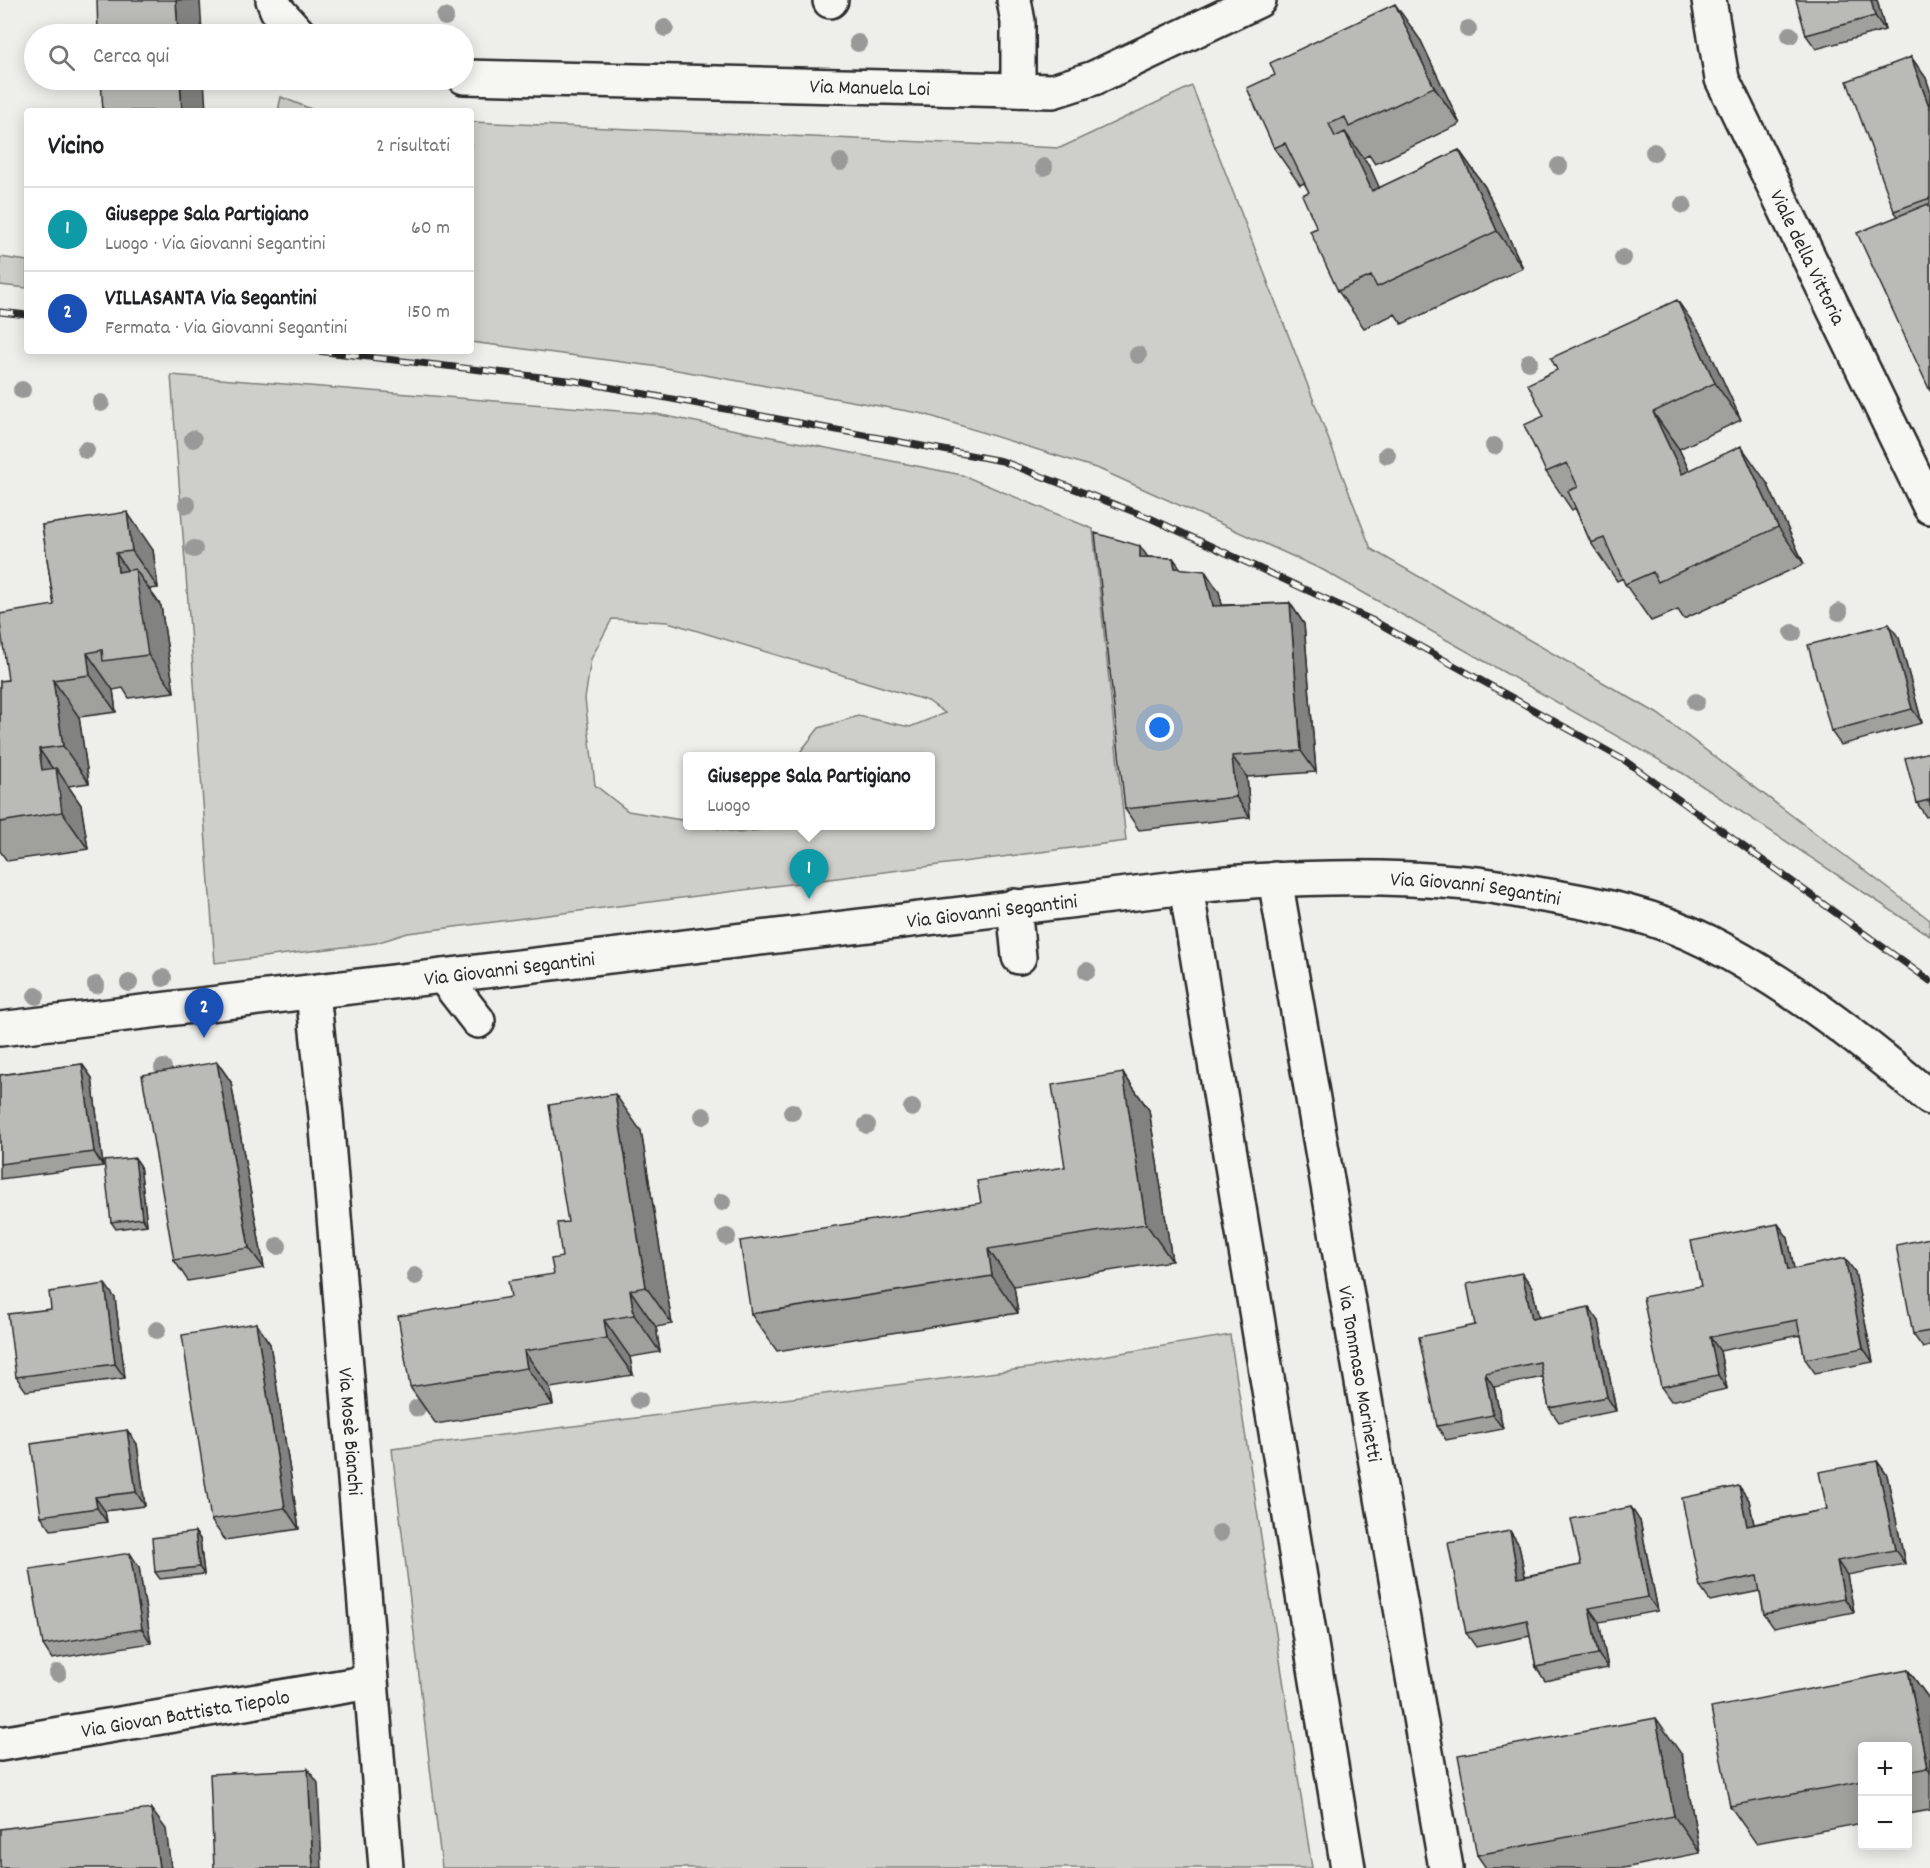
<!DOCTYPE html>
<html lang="it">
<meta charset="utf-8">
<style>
:root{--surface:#fff;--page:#f6f6f6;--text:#202124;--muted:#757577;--line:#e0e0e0;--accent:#d93025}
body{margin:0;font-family:Dekko,sans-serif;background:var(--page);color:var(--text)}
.controls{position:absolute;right:18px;bottom:18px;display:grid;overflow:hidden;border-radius:6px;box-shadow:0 3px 15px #0003}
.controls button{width:54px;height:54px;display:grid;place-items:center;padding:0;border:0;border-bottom:2px solid var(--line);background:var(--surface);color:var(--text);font:30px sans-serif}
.you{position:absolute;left:1160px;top:728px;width:21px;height:21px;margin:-15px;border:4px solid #fff;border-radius:50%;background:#1a73e8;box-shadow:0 0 0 9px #1a73e833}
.badge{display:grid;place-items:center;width:39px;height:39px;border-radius:50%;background:var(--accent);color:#fff;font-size:20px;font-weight:700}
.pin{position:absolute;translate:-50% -50px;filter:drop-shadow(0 2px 3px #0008)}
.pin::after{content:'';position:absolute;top:32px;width:21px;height:18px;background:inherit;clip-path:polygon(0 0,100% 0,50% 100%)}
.popup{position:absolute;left:683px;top:752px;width:252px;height:78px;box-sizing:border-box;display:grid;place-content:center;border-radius:6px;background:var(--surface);filter:drop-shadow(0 2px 4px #0005);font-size:20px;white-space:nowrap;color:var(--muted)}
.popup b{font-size:22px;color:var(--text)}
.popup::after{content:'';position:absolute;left:50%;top:100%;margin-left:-12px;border:12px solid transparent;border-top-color:var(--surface)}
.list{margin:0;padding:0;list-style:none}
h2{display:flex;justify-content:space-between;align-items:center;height:78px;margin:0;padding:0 24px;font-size:26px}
h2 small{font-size:20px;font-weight:400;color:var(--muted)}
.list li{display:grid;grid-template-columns:39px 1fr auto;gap:18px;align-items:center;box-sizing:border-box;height:84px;padding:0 24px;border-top:2px solid var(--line)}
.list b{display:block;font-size:22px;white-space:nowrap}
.list p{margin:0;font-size:20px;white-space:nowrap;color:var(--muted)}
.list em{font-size:20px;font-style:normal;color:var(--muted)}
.icon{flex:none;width:33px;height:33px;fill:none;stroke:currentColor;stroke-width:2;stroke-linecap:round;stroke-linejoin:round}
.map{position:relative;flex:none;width:1930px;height:1868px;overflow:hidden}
.search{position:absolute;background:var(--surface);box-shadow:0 3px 15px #0003;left:24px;top:24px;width:450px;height:66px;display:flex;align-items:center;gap:15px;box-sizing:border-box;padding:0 21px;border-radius:33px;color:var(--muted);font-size:22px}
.panel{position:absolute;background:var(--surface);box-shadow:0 3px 15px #0003;left:24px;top:108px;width:450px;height:246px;border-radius:6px}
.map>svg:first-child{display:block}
.green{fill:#cececa;stroke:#7c7c7a;stroke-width:1.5;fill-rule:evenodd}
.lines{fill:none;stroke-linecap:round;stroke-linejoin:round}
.minor-casing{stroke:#2b2b2b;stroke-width:38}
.minor{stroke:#f6f6f2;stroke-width:33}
.rail-casing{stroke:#2b2b2b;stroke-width:7}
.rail{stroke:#f6f6f2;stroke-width:4.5;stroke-dasharray:14;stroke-linecap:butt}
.tree{fill:#999997}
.wall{fill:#a0a09d;stroke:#2b2b2b;stroke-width:1.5}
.shaded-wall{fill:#828280;stroke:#2b2b2b;stroke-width:1.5}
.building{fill:#babab7;stroke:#2b2b2b;stroke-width:1.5}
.labels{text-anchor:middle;stroke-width:4.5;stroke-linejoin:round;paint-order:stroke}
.street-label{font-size:21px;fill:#2b2b2b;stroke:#f6f6f2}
</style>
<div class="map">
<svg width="1930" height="1868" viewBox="0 0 1930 1868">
<rect width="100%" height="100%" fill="#eeeeea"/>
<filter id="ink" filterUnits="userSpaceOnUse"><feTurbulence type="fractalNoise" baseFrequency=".0167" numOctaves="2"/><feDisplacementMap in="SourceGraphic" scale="12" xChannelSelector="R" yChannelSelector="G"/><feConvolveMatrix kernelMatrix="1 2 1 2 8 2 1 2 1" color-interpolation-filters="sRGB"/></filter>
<g filter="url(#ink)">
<!-- green -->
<path class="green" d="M 1192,86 L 1371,549 L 1658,714 L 1930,920 L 1930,936 L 1684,774 L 1323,570 L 1099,469 L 924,414 L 660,367 L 471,342 L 471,122 L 1060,148 Z
M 281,97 L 316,111 L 278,111 Z
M 0,257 L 27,261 L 27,288 L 0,285 Z
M 171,375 L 656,414 L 962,475 L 1093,529 L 1126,841 L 408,933 L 376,943 L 215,963 ZM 612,619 L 668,622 L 928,701 L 945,713 L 910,727 L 858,716 L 819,728 L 797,756 L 930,756 L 930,826 L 785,826 L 739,833 L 706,826 L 688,826 L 687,821 L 628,811 L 595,785 L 585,699 L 591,659 Z
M 1230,1335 L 1312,1868 L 442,1868 L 392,1449 L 1029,1368 Z"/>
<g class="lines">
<!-- minor casing -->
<g class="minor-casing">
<g id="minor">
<path d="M 273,0 L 277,10 L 299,34"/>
<path d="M 1014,0 L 1018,22 L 1018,90"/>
<path id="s1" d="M 1709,0 L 1722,79 L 1930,507"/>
<path d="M 830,1 L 831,0"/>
<path id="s2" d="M 464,77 L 1053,91 L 1094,78 L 1259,0"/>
<path id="s3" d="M 1275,879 L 1446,1868"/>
<path d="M 1186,887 L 1348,1868"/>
<path d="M 1014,906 L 1019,957"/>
<path d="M 443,976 L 478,1021"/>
<path id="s4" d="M 313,993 L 326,1116 L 386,1868"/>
<path id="s5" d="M 0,1029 L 1186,887 C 1279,877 1374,874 1467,883 C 1492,885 1518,891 1543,895 C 1599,904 1657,916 1708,942 C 1790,984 1860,1039 1930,1098"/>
<path id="s6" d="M 0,1744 L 370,1682"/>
</g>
</g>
<!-- minor -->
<use href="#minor" class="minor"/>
<!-- rail casing -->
<g class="rail-casing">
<path id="rail" d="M 0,312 L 27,315
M 317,351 L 576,381 L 1002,461 L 1150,518 L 1376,622 L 1624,760 L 1930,981"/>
</g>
<!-- rail -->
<use href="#rail" class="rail"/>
</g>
<!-- trees -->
<g class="tree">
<circle cx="445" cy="17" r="9"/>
<circle cx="665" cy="28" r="9"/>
<circle cx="1468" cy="29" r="9"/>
<circle cx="1790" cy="35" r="9"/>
<circle cx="858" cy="43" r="9"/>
<circle cx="1654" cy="152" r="9"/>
<circle cx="841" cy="162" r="9"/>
<circle cx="1559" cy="166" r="9"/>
<circle cx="1044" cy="167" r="9"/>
<circle cx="1683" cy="205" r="9"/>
<circle cx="1623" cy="258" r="9"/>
<circle cx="1138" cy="355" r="9"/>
<circle cx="1529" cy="362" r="9"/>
<circle cx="22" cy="390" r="9"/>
<circle cx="101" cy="403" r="9"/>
<circle cx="193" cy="439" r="9"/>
<circle cx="1494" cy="446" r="9"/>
<circle cx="86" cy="450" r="9"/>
<circle cx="1387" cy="455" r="9"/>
<circle cx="187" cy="505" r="9"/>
<circle cx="194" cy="549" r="9"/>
<circle cx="1839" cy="612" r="9"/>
<circle cx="1793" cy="633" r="9"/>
<circle cx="1696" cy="702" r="9"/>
<circle cx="1087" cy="971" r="9"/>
<circle cx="163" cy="978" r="9"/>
<circle cx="129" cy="983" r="9"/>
<circle cx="96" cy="985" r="9"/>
<circle cx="36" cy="996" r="9"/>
<circle cx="163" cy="1068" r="9"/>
<circle cx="912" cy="1108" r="9"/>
<circle cx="792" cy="1112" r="9"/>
<circle cx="703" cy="1116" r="9"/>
<circle cx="867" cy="1125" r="9"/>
<circle cx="722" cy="1202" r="9"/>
<circle cx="727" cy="1237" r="9"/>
<circle cx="278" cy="1246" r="9"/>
<circle cx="415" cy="1276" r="9"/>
<circle cx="157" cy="1330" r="9"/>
<circle cx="639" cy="1400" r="9"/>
<circle cx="417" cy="1408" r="9"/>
<circle cx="1220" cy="1533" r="9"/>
<circle cx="58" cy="1673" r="9"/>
</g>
<!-- wall -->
<path class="wall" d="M 1877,0 L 1885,30 L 1816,49 L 1806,35 Z
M 1421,41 L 1460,124 L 1375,164 L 1369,155 L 1363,158 L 1371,169 L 1379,188 L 1459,150 L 1485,187 L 1523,268 L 1402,324 L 1395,314 L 1364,328 L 1338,291 L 1317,228 L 1309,192 L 1304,183 L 1300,185 L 1274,148 Z
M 1911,57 L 1926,78 L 1930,90 L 1930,391 L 1898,216 L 1894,211 Z
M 1703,337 L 1741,420 L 1679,449 L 1689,470 L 1767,483 L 1804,564 L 1684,619 L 1678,610 L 1651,621 L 1625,584 L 1623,578 L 1617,581 L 1591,543 L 1575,508 L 1572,510 L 1546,472 Z
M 42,525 L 153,550 L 158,588 L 149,589 L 161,606 L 174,692 L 129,698 L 123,688 L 113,690 L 116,712 L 79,717 L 89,783 L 68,786 L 81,805 L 88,849 L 7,861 L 0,851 L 0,681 L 8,680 L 54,605 Z
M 1148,557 L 1173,558 L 1180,568 L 1219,592 L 1222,605 L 1290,603 L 1304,624 L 1316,772 L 1247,777 L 1250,817 L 1139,830 L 1125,809 Z
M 1899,638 L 1922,723 L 1841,745 L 1831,731 Z
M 1930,752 L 1930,816 L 1926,817 L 1917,803 Z
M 217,1062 L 231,1082 L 264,1268 L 188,1281 L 174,1260 Z
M 82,1064 L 92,1078 L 103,1166 L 0,1179 L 0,1075 Z
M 1123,1073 L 1149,1110 L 1172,1261 L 1014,1286 L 1018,1313 L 777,1351 L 751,1314 L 981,1203 L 1065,1167 Z
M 641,1131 L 672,1324 L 656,1327 L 660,1352 L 630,1357 L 633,1375 L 550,1388 L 553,1405 L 436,1424 L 410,1387 L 511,1297 L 554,1274 L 562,1257 L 568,1222 Z
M 135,1158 L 140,1165 L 147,1225 L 116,1229 L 111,1222 Z
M 1778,1224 L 1788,1238 L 1794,1269 L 1855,1272 L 1873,1362 L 1815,1373 L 1805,1359 L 1800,1335 L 1720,1351 L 1727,1389 L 1671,1401 L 1661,1387 L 1701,1286 Z
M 1930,1238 L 1930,1346 L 1923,1348 L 1913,1334 Z
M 1522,1273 L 1532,1287 L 1539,1318 L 1599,1321 L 1616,1411 L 1559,1422 L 1549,1408 L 1543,1377 L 1494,1387 L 1503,1429 L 1446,1440 L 1437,1426 L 1475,1325 Z
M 115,1298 L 125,1378 L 26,1391 L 16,1377 L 51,1309 Z
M 256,1323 L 270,1344 L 299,1529 L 225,1540 L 211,1520 Z
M 127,1430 L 137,1444 L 145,1506 L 105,1511 L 107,1522 L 51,1530 L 41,1516 Z
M 1877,1461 L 1887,1475 L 1905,1564 L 1847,1575 L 1854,1612 L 1774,1628 L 1764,1614 L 1760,1591 L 1710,1601 L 1700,1587 L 1739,1486 L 1749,1500 L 1754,1524 L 1827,1509 Z
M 1640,1521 L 1658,1611 L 1599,1622 L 1608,1668 L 1545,1681 L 1536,1667 L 1530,1636 L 1476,1647 L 1466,1633 L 1510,1531 L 1519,1545 L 1525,1576 L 1581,1565 Z
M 195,1532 L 200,1539 L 204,1574 L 160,1579 L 155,1572 Z
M 139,1567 L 151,1643 L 52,1659 L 43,1645 Z
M 1908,1670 L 1930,1700 L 1930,1810 L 1908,1814 L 1908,1746 L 1863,1746 L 1863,1823 L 1756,1843 L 1730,1806 Z
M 1682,1755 L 1700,1853 L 1624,1868 L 1486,1868 L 1477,1855 Z"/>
<!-- shaded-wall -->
<path class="shaded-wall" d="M 176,0 L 200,0 L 202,34 L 178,34 Z
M 1871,0 L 1877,0 L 1885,30 L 1875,16 Z
M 1395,4 L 1421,41 L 1460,124 L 1434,87 Z
M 1911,57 L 1926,78 L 1930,90 L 1930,109 Z
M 180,80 L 204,80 L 206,111 L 182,111 Z
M 1345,132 L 1371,169 L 1398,229 L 1372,191 Z
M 1459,150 L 1485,187 L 1523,268 L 1497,231 Z
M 1677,300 L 1703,337 L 1741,420 L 1715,383 Z
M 1653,412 L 1679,449 L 1708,511 L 1682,474 Z
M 1741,446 L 1767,483 L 1804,564 L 1778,527 Z
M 127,512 L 153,550 L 158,588 L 132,551 Z
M 1140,546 L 1154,566 L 1140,557 Z
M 116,553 L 137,585 L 135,569 L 161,606 L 174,692 L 148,655 L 118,572 Z
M 1173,558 L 1188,579 L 1175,568 Z
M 1205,571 L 1219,592 L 1227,626 L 1213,606 Z
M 1290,603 L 1304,624 L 1316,772 L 1301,751 Z
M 1889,624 L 1899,638 L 1922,723 L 1912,709 Z
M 87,653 L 113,690 L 116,712 L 90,675 Z
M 53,680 L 79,717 L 89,783 L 63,746 Z
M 39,749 L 57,775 L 56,768 L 81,805 L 88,849 L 62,812 L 42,770 Z
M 1232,756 L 1247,777 L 1250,817 L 1236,797 Z
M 217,1062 L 231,1082 L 264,1268 L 249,1248 Z
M 82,1064 L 92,1078 L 103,1166 L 94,1152 Z
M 1123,1073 L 1149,1110 L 1172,1261 L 1146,1224 Z
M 615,1094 L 641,1131 L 672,1324 L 646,1287 Z
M 135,1158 L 140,1165 L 147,1225 L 142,1218 Z
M 1778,1224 L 1788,1238 L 1797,1284 L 1788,1270 Z
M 988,1249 L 1014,1286 L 1018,1313 L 992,1276 Z
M 1845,1258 L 1855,1272 L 1873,1362 L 1863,1348 Z
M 1522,1273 L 1532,1287 L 1542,1333 L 1532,1319 Z
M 105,1284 L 115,1298 L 125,1378 L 115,1364 Z
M 630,1290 L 656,1327 L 660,1352 L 634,1315 Z
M 1589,1307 L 1599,1321 L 1616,1411 L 1607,1397 Z
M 604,1320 L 630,1357 L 633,1375 L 607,1338 Z
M 256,1323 L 270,1344 L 299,1529 L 285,1508 Z
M 1710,1337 L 1720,1351 L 1727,1389 L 1718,1375 Z
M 524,1351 L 550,1388 L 553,1405 L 527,1368 Z
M 1485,1373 L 1494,1387 L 1503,1429 L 1493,1415 Z
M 127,1430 L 137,1444 L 145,1506 L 136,1492 Z
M 1877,1461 L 1887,1475 L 1905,1564 L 1895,1550 Z
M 1739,1486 L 1749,1500 L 1757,1540 L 1747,1526 Z
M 95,1497 L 105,1511 L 107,1522 L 97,1508 Z
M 1631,1507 L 1640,1521 L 1658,1611 L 1648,1597 Z
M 1510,1531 L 1519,1545 L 1528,1592 L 1518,1578 Z
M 195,1532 L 200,1539 L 204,1574 L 199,1567 Z
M 130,1553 L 139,1567 L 151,1643 L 142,1629 Z
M 1837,1561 L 1847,1575 L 1854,1612 L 1844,1598 Z
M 1589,1608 L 1599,1622 L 1608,1668 L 1598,1654 Z
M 1908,1670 L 1930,1700 L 1930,1772 L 1927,1768 Z
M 1656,1718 L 1682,1755 L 1700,1853 L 1674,1816 Z
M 308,1769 L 318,1783 L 322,1868 L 313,1868 Z
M 151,1809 L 166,1829 L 171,1868 L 159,1868 Z"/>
<!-- building -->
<path class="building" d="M 97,0 L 176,0 L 178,34 L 98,34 Z
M 1796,0 L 1871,0 L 1875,16 L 1806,35 Z
M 1395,4 L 1434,87 L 1349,127 L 1345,117 L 1329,124 L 1335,137 L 1345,132 L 1372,191 L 1459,150 L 1497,231 L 1377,287 L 1371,276 L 1338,291 L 1310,231 L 1317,228 L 1302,195 L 1309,192 L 1285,143 L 1274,148 L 1247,88 L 1275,75 L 1270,63 Z
M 1911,57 L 1930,109 L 1930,198 L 1894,211 L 1847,81 Z
M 101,80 L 180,80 L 182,111 L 103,111 Z
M 1928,204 L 1930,208 L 1930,391 L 1857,233 Z
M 1677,300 L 1715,383 L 1653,412 L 1682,474 L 1741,446 L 1778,527 L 1658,582 L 1653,572 L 1625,584 L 1604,538 L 1591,543 L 1568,491 L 1578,487 L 1567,463 L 1546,472 L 1524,425 L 1544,416 L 1528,384 L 1557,370 L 1551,358 Z
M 127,512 L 132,551 L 116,553 L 118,572 L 135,569 L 148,655 L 103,661 L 102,650 L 87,653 L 90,675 L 53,680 L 63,746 L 39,749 L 42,770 L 56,768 L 62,812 L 0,822 L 0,681 L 8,680 L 0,623 L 0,614 L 54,605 L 42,525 Z
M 1095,533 L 1140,546 L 1140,557 L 1173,558 L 1175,568 L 1205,571 L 1213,606 L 1290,603 L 1301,751 L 1232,756 L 1236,797 L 1125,809 Z
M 1889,624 L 1912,709 L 1831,731 L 1808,645 Z
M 1930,752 L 1930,804 L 1929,800 L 1917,803 L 1905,758 Z
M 217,1062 L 249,1248 L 174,1260 L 142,1075 Z
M 82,1064 L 94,1152 L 0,1164 L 0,1075 Z
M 1123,1073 L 1146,1224 L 988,1249 L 992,1276 L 751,1314 L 740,1241 L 981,1203 L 977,1181 L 1065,1167 L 1052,1085 Z
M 615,1094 L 646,1287 L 630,1290 L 634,1315 L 604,1320 L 607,1338 L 524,1351 L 527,1368 L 410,1387 L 398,1316 L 511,1297 L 508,1281 L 554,1274 L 551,1259 L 562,1257 L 557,1223 L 568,1222 L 549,1105 Z
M 135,1158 L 142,1218 L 111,1222 L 104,1161 Z
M 1778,1224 L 1788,1270 L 1845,1258 L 1863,1348 L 1805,1359 L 1797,1320 L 1710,1337 L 1718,1375 L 1661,1387 L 1643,1297 L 1701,1286 L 1691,1241 Z
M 1930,1238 L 1930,1331 L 1913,1334 L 1896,1245 Z
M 1522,1273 L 1532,1319 L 1589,1307 L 1607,1397 L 1549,1408 L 1540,1362 L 1485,1373 L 1493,1415 L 1437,1426 L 1419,1337 L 1475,1325 L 1467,1284 Z
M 105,1284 L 115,1364 L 16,1377 L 8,1314 L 51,1309 L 49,1292 Z
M 256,1323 L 285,1508 L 211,1520 L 182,1335 Z
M 127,1430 L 136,1492 L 95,1497 L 97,1508 L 41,1516 L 31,1444 Z
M 1877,1461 L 1895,1550 L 1837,1561 L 1844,1598 L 1764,1614 L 1757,1576 L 1700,1587 L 1682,1498 L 1739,1486 L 1747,1526 L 1827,1509 L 1819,1472 Z
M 1631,1507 L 1648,1597 L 1589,1608 L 1598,1654 L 1536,1667 L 1527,1620 L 1466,1633 L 1448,1543 L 1510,1531 L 1518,1578 L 1581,1565 L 1571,1519 Z
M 195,1532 L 199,1567 L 155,1572 L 152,1538 Z
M 130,1553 L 142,1629 L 43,1645 L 30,1569 Z
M 1908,1670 L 1927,1768 L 1908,1772 L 1908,1746 L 1863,1746 L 1863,1781 L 1730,1806 L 1711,1708 Z
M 1656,1718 L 1674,1816 L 1477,1855 L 1458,1755 Z
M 308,1769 L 313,1868 L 214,1868 L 210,1774 Z
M 151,1809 L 159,1868 L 0,1868 L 0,1829 Z"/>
</g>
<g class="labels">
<!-- street labels -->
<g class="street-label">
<text dy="7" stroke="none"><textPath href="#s2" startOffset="406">Via Manuela Loi</textPath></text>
<text dy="7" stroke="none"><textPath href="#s1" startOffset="278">Viale della Vittoria</textPath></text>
<text dy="7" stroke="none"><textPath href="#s5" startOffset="1485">Via Giovanni Segantini</textPath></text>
<text dy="7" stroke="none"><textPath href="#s5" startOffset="999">Via Giovanni Segantini</textPath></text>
<text dy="7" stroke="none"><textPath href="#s5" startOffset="513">Via Giovanni Segantini</textPath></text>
<text dy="7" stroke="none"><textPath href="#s3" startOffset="502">Via Tommaso Marinetti</textPath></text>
<text dy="7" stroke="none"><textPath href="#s4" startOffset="440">Via Mosè Bianchi</textPath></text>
<text dy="7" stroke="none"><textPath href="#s6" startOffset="188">Via Giovan Battista Tiepolo</textPath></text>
</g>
</g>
</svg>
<div class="controls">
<button>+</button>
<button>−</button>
</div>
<div class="you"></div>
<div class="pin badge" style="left:809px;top:899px;background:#0f9aa8">1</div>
<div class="popup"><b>Giuseppe Sala Partigiano</b>Luogo</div>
<div class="pin badge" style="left:204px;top:1038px;background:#1a4fb4">2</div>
<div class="search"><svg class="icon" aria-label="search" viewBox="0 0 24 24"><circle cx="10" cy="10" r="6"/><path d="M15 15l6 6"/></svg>Cerca qui</div>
<section class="panel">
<h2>Vicino<small>2 risultati</small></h2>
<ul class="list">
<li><span class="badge" style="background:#0f9aa8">1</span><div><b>Giuseppe Sala Partigiano</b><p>Luogo · Via Giovanni Segantini</p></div><em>60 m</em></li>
<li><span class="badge" style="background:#1a4fb4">2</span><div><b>VILLASANTA Via Segantini</b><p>Fermata · Via Giovanni Segantini</p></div><em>150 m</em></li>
</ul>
</section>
</div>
